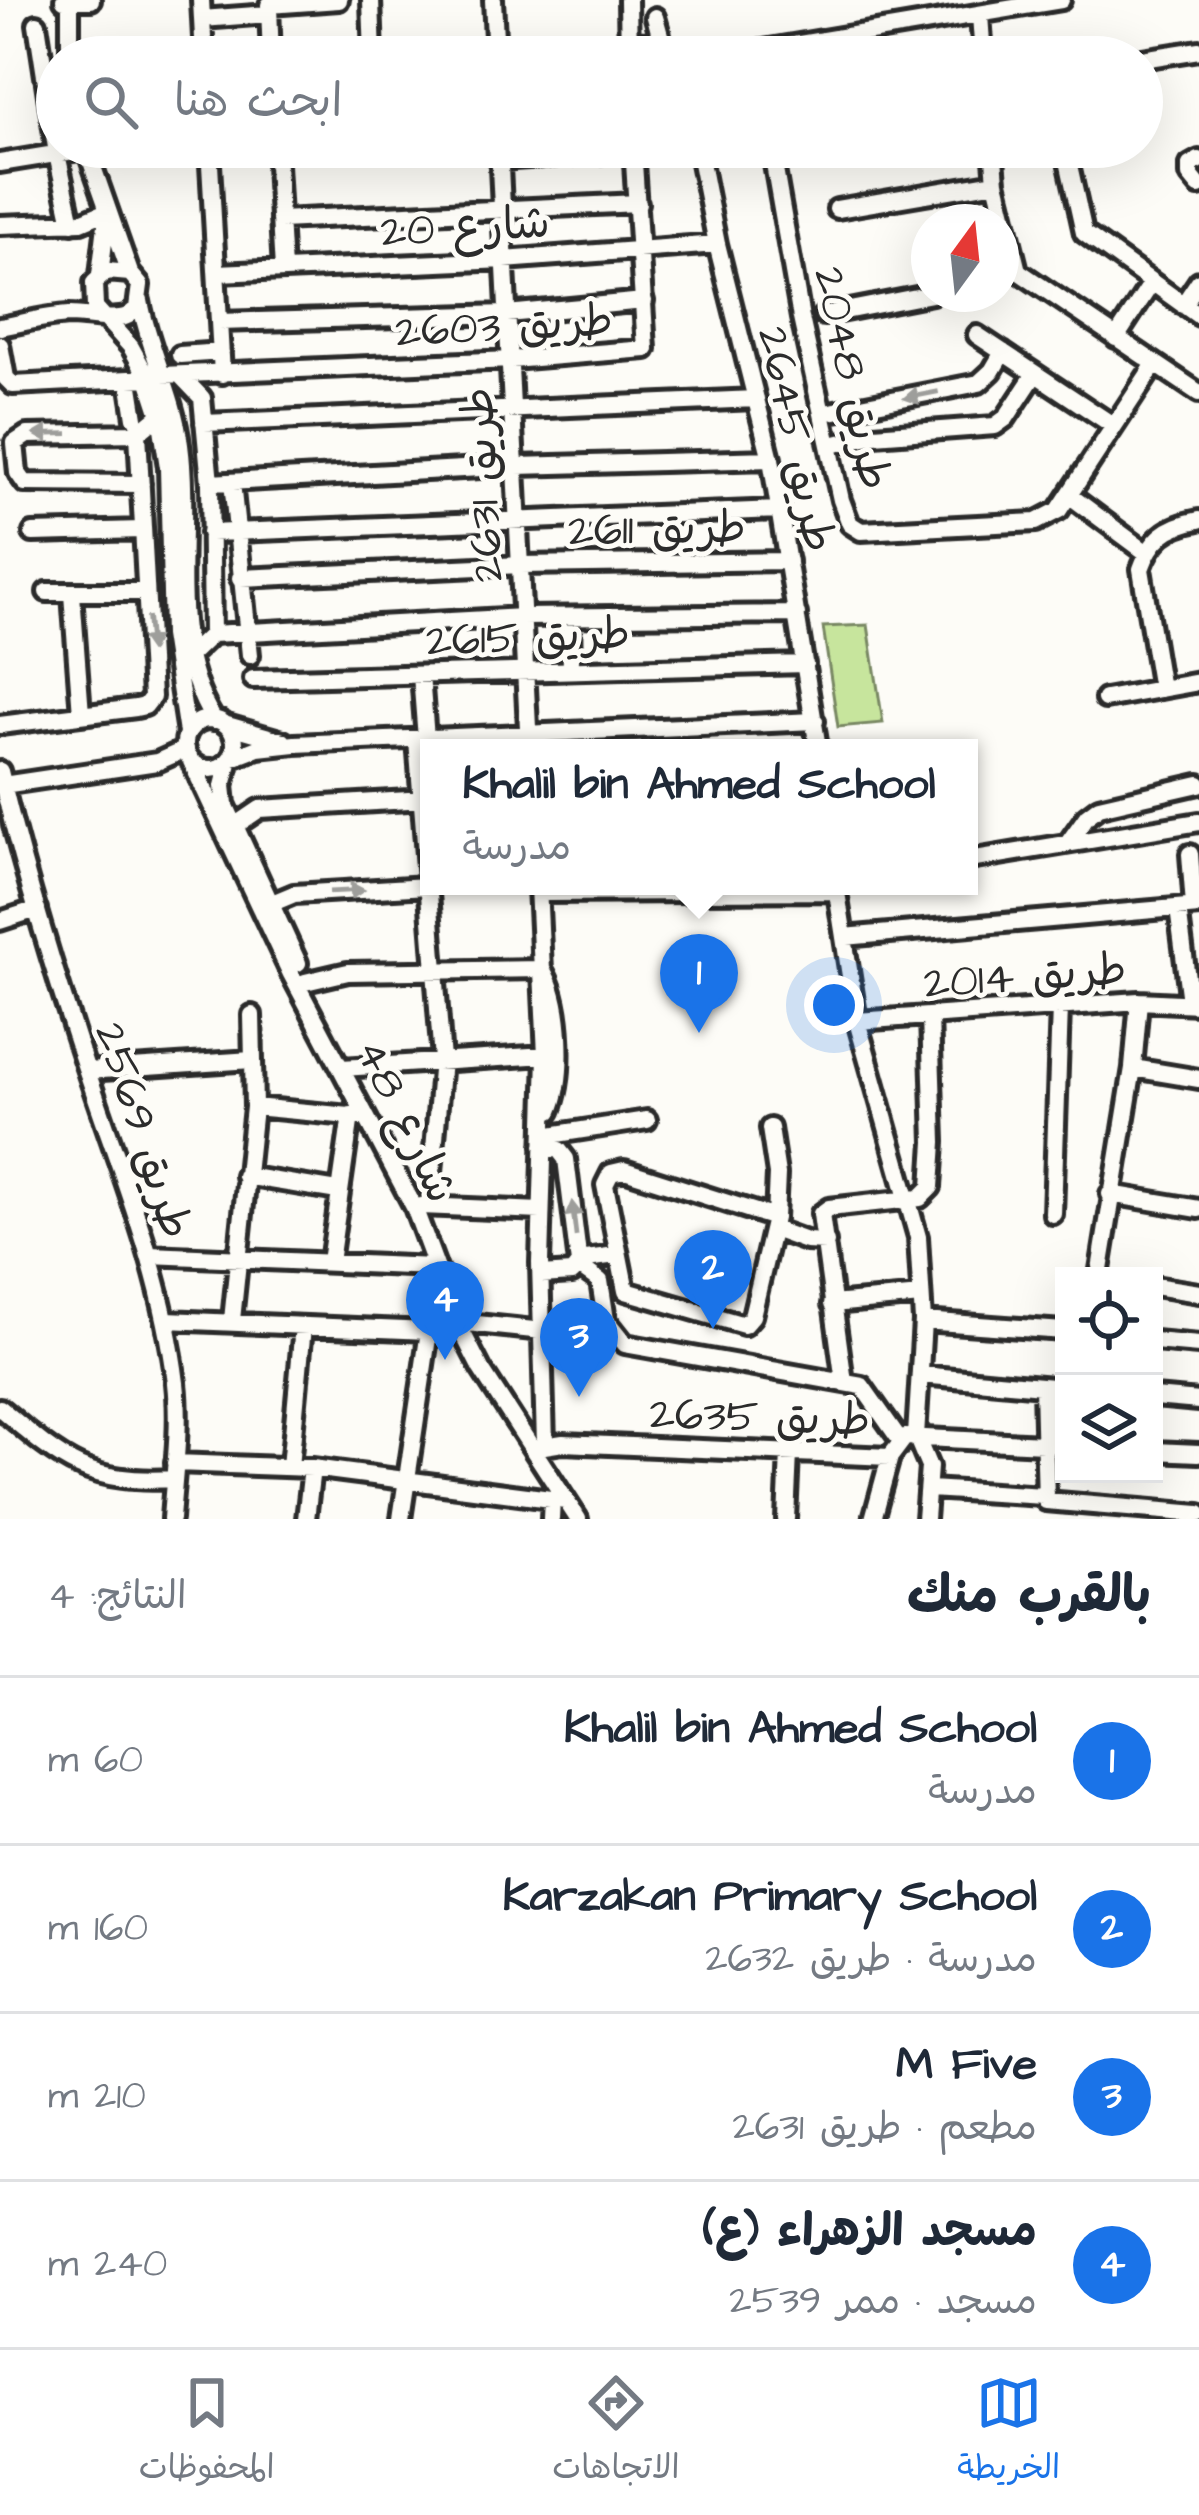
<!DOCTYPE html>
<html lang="ar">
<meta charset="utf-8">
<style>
:root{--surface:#fff;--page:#f6f6f7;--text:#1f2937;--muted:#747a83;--line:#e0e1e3;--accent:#1a73e8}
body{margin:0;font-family:"Architects Daughter","Playpen Sans Arabic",sans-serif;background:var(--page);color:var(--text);direction:rtl}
.controls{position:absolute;right:36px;bottom:36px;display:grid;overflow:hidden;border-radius:0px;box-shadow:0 12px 48px #0002}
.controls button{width:108px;height:108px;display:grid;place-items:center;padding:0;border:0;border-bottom:3px solid var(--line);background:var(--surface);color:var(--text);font:60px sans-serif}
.compass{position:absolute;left:911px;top:204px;width:108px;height:108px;border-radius:50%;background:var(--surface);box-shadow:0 12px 48px #0002;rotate:15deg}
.you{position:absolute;left:834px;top:1005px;width:42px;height:42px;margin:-30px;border:9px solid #fff;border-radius:50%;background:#1a73e8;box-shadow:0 0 0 18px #1a73e833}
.badge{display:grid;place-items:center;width:78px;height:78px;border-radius:50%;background:var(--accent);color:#fff;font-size:39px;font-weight:700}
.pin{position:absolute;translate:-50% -99px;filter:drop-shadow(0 3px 6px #0008)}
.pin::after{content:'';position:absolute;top:63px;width:42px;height:36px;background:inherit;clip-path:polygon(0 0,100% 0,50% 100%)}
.popup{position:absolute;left:420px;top:739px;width:558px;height:156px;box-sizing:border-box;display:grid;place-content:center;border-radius:0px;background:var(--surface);filter:drop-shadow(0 3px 9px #0005);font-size:39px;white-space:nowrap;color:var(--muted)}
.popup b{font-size:45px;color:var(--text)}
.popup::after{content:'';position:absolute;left:50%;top:100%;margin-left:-24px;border:24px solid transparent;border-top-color:var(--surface)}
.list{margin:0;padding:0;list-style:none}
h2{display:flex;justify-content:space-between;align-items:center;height:156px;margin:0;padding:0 48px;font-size:51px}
h2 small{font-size:39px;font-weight:400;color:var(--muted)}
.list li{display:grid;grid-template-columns:78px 1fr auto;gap:36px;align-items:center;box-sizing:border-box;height:168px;padding:0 48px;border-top:3px solid var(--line)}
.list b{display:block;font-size:45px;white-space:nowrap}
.list p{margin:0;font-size:39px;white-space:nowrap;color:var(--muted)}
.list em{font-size:39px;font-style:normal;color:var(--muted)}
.icon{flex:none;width:66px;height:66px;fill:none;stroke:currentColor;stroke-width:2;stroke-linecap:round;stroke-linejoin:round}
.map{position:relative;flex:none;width:1199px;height:1519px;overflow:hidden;direction:ltr}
.search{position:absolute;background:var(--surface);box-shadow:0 12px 48px #0002;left:36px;right:36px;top:36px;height:132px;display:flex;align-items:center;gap:30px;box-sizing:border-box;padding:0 42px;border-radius:66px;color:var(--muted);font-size:45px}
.sheet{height:828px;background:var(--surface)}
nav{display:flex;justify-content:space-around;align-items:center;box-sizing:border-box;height:168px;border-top:3px solid var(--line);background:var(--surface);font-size:33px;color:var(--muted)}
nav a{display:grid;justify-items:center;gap:6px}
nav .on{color:var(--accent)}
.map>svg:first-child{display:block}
.green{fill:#c7e59d;stroke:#798864;stroke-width:3}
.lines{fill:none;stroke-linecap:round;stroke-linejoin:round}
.minor-casing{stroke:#2b2b2b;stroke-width:26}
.minor{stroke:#fdfcf7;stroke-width:16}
.oneway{fill:#9e9e9b}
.labels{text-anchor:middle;stroke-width:10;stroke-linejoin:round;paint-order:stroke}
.street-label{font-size:45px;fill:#2b2b2b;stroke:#fdfcf7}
</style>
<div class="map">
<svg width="1199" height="1519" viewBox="0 0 1199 1519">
<rect width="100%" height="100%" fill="#fdfcf7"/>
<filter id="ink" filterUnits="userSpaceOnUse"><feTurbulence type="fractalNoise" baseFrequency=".00833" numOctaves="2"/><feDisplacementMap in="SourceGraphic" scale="24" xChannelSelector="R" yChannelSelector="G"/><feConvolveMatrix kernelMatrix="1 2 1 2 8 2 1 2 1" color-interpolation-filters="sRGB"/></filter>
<g filter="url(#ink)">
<!-- green -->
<path class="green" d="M 868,625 L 883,723 L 838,727 L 823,627 Z"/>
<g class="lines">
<!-- minor casing -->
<g class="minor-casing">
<path id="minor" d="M 64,0 L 91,0
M 70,0 L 70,57
M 201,0 L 204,57
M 371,0 L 373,57
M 493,0 L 496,57
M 628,0 L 629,57
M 269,5 L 339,0
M 269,7 L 271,57
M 980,15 L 983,57
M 655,17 L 666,57
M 202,19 L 269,14
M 37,24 L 57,154 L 72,223
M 496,49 L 659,42
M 722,57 L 1061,0
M 1142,59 L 1199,50
M 86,147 L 130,273
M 209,147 L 222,374
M 276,147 L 283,270
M 499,147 L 529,748
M 698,147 L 717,244 L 771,459 L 818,748
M 771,147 L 801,318 L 841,500 L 850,524 L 861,531 L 1036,522 L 1059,510 L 1155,364
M 993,147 L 996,182 L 1018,271 L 1199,393
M 1065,147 L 1084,233 L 1199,316
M 499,160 L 634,151
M 1199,160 L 1190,165 L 1190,175 L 1199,186
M 0,163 L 86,149
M 837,209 L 996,182
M 280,220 L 638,203
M 0,225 L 81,222 L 105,212
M 217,273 L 504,260 L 717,244
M 100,275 L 106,225
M 140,301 C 149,351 174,395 180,445 C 192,535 163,639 214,720
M 1183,305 L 1199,281
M 824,315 L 932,294
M 219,322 L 507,314 L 644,301
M 0,327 C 23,323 46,316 70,315 C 86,315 104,320 120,318 C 129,317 130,314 137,308 L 140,285 L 130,273 L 107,271 L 94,283 L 95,307 L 131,347 L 148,378 L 160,415 L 168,467 L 172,635 L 187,733
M 977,335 L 1114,426
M 1116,338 L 1151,284
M 0,345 L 6,378 L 13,385 L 148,378
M 180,355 L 221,352
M 162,375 L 511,360 L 646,349 L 633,147
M 180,375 L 202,398 L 210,483 L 212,634
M 129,380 L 135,418
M 825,413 L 979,383 L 992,371 L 1003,352
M 204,423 L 756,399
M 831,445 L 874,435 L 995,426 L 1006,418 L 1035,374
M 232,482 L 250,655
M 210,483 L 517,466 L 771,459
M 141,484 L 25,483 L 18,473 L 15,443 L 27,435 L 138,433 L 160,415
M 1069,495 L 1147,553
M 33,533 L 142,530
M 210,533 L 779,510
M 240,578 L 521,565 L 788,561
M 47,592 L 145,592
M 72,594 L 81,714
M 570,617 L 571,669
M 188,657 L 212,634 L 523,617 L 797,614
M 421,675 L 426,739
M 253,679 L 805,664
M 1161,689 L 1141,569 C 1152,538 1167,526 1199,520
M 1105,699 L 1199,682
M185 744a25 25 0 1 1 50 0a25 25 0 1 1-50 0Z
M 0,725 L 136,708 L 145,706 L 152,697 L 138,433
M 227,725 L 283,741
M 417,740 L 442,1060 L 429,1205
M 191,761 L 291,974 L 414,1207 L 456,1320 L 481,1369 L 578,1519
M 0,771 C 23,871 54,971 86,1068 C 121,1174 162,1270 176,1383 C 181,1427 174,1475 171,1519
M 3,785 L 157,762 L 186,749
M 235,826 L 260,809 L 425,799
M 1068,843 L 1087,816 L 1099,807 L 1199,784
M 1190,854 L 1194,906
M 969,860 L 1199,822
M 538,886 L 546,1055 L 540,1263 L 545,1444
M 836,886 L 857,1021 L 918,1237 L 923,1321 L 916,1436 L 929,1467 L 925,1519
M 538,893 L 837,891
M 270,904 L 294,894 L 427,886
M 1178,908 L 1190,1002
M 0,921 L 37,909
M 844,937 L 1199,906
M 298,963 L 225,804 L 223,786 L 230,759 L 258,748 L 295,744 L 815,721
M 305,982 L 348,972 L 542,969 C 562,1001 565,1077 550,1111
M 857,1021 L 1139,1001 L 1199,1004
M 342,1068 L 546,1055
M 1133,1068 L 1199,1079
M 87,1071 L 252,1060
M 254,1107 L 360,1117
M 770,1128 L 777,1174 L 775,1218 L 752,1316 L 744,1325 L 626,1291 L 605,1185 L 611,1173 L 624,1170 L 775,1218
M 544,1136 L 647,1120
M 245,1176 L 338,1191
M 1110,1194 L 1199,1209
M 421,1206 L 541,1211
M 1053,1214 L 1060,1007
M 773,1229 L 806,1241 L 826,1242
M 149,1255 L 433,1267
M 579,1260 L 616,1255
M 330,1262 L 351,1115
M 579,1266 L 600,1281 L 606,1320 L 625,1344 L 862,1386 L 900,1440
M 541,1275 L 572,1273 L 579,1264 L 566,1159 L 559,1150 L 543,1146
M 1099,1276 L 1133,1068 L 1139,1001
M 1154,1286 L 1199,1293
M 832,1304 L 921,1296
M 166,1320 L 429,1331 L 458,1322 L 543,1331
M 232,1320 L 254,1107 L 252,1015
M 923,1321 L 1064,1331
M 1154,1341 L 1199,1345
M 921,1375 L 1064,1388
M 844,1382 L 821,1214 L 829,1208 L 920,1198 L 931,1187 L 934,1142 L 930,1016
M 1043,1387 L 1046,1501 L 1199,1514
M 1154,1397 L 1199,1401
M 0,1408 C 63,1462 87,1484 174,1479
M 538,1447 L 563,1443 L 890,1457
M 1154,1451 L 1199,1453
M 175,1463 L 312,1468 L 566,1501
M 290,1467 L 303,1326
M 929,1489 L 1044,1496
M 306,1519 L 312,1468
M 401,1519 L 429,1331
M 551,1519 L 552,1499
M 786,1519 L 789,1453
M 873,1519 L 890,1457 L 905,1437 L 1064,1445"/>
</g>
<!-- minor -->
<use href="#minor" class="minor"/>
</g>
<!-- one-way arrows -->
<defs><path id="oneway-solid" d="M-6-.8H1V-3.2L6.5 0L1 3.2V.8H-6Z" transform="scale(3)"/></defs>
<g class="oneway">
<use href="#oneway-solid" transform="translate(921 395) rotate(169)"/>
<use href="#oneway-solid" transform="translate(51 434) rotate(179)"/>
<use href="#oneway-solid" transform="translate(149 634) rotate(85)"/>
<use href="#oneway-solid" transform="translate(347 891) rotate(-3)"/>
<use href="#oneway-solid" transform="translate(574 1219) rotate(-97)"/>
</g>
</g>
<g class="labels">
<!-- street labels -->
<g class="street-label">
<text transform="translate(465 225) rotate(-3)" y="16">شارع 20</text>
<text transform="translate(504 324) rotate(-3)" y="16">طريق 2603</text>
<text transform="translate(854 378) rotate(78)" y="16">طريق 2048</text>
<text transform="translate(798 439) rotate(78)" y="16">طريق 2645</text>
<text transform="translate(481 485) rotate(-93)" y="16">طريق 2631</text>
<text transform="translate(657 527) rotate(-1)" y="16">طريق 2611</text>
<text transform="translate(528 635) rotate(-2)" y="16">طريق 2615</text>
<text transform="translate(1025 974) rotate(-4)" y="16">طريق 2014</text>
<text transform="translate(408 1120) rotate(64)" y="16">شارع 48</text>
<text transform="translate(145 1130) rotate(72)" y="16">طريق 2569</text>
<text transform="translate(760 1415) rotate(2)" y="16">طريق 2635</text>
</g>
</g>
</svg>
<div class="controls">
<button><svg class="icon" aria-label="locate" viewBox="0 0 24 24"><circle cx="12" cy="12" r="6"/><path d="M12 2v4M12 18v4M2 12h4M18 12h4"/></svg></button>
<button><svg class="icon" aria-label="layers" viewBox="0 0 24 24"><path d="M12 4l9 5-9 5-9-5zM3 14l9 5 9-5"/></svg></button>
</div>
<svg class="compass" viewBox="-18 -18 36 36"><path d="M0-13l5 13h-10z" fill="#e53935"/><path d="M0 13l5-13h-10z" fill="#747a83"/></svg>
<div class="you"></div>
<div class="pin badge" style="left:699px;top:1033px">1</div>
<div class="popup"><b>Khalil bin Ahmed School</b>مدرسة</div>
<div class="pin badge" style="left:713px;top:1329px">2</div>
<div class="pin badge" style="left:579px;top:1397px">3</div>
<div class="pin badge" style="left:445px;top:1360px">4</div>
<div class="search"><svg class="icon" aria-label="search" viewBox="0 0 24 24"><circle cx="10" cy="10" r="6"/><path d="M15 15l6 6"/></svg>ابحث هنا</div>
</div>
<section class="sheet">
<h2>بالقرب منك<small>النتائج: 4</small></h2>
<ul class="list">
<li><span class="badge">1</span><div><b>Khalil bin Ahmed School</b><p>مدرسة</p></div><em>60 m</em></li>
<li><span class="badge">2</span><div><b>Karzakan Primary School</b><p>مدرسة · طريق 2632</p></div><em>160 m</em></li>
<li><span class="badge">3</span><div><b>M Five</b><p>مطعم · طريق 2631</p></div><em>210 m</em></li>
<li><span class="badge">4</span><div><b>مسجد الزهراء (ع)</b><p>مسجد · ممر 2539</p></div><em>240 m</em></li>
</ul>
</section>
<nav>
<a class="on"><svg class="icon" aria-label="map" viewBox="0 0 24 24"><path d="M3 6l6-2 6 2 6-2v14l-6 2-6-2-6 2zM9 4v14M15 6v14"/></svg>الخريطة</a>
<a><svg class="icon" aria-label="directions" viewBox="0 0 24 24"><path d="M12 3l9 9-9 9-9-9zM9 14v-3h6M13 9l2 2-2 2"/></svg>الاتجاهات</a>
<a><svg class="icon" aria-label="saved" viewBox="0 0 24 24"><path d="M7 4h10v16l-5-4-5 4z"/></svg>المحفوظات</a>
</nav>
